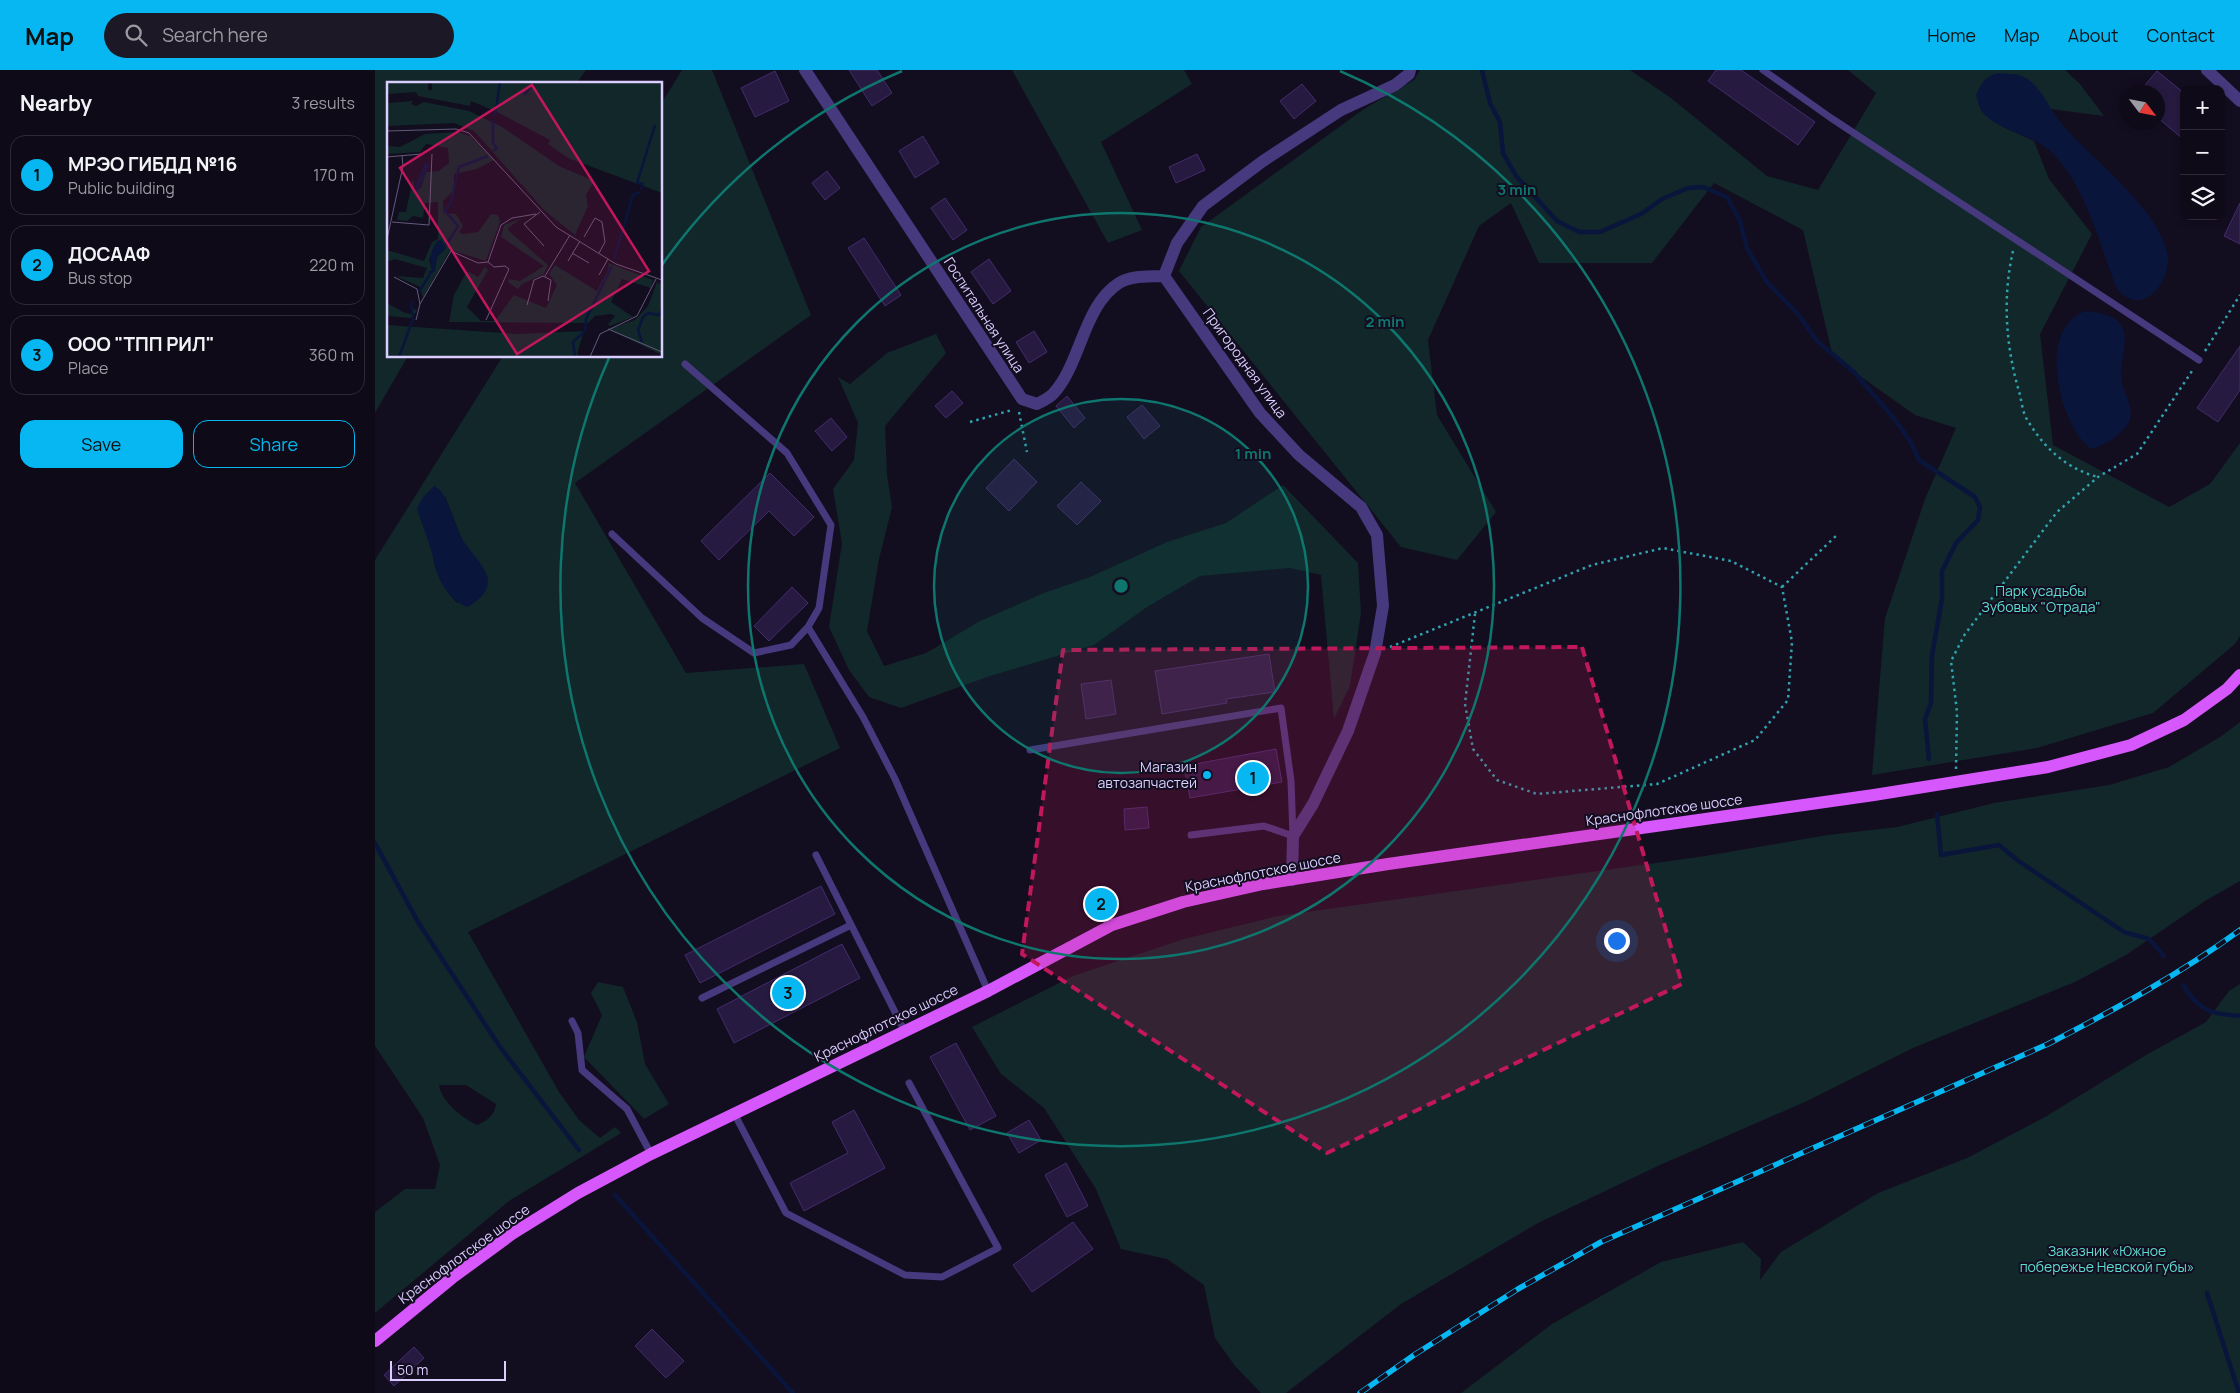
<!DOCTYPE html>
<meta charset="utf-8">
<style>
:root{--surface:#0e0a18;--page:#1c1825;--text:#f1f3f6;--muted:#9b9aa2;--line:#2e2b37;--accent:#06b7f2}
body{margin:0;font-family:Manrope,sans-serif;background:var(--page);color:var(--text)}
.controls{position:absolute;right:15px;top:15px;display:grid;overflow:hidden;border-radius:10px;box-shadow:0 2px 8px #0003}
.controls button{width:45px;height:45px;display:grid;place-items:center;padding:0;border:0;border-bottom:1px solid var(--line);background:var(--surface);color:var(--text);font:25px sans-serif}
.compass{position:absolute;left:1745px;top:15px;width:45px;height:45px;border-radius:50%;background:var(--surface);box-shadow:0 2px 8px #0003;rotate:122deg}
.scale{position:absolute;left:15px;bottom:12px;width:116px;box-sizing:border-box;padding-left:5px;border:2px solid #dacefe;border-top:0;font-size:14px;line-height:18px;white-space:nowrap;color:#dacefe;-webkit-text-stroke:4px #130d20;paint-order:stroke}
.you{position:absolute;left:1241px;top:870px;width:18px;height:18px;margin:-12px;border:4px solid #fff;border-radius:50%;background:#1a73e8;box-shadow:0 0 0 8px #1a73e833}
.badge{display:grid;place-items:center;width:32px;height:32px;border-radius:50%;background:var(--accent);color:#111;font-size:16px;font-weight:700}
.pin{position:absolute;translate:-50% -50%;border:2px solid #fff;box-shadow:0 1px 5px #0006}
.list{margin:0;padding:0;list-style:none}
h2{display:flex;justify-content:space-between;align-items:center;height:65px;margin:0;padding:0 20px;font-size:21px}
h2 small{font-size:16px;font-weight:400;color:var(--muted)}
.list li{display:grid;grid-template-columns:32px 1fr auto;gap:15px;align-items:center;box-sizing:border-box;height:80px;margin:0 10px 10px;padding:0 10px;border:1px solid var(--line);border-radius:15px}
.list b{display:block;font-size:19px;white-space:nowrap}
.list p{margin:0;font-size:16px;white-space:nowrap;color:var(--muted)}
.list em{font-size:16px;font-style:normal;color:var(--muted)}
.actions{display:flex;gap:10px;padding:15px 20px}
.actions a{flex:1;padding:11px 0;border:1px solid var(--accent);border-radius:15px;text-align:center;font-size:18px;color:var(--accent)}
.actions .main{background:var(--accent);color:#111}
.icon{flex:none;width:28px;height:28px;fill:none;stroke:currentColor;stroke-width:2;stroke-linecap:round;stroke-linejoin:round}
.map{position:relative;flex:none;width:1865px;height:1323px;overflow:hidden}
header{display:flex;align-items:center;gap:30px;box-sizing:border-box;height:70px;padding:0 25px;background:var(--accent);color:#111}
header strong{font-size:24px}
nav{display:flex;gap:28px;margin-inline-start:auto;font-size:18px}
.search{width:350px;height:45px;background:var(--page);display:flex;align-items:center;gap:12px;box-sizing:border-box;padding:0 18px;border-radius:28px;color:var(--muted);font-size:19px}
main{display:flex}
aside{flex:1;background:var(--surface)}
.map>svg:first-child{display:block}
.green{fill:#11272a;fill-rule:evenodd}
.water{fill:#0a153c}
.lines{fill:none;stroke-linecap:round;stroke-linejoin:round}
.stream{stroke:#0a153c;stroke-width:4.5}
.building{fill:#271a41;stroke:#432c6c}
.path{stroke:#30a3af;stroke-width:2.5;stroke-dasharray:2.5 4;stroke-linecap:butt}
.lane{stroke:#46397e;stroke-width:7}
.street{stroke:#46397e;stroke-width:12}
.primary{stroke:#d657fb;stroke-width:12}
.rail-casing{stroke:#06b7f2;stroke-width:5.5}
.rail{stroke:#130d20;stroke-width:4;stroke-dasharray:11;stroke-linecap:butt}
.marked{fill:#c2185b;fill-opacity:0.2;stroke:#c2185b;stroke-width:4;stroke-dasharray:10 6;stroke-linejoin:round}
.ring{fill:none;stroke:#0f766e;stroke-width:2.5}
.poi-dot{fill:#06b7f2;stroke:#130d20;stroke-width:2}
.labels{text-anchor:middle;stroke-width:4;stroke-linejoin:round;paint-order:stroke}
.street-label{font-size:14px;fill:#dacefe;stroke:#130d20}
.park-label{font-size:14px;fill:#5cdccf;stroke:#130d20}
.poi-label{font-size:14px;fill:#dacefe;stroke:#130d20;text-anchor:end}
.inset-river{fill:none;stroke:#0a153c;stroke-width:2.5}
.inset-road{fill:none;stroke:#635a79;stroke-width:1}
.view{fill:#c2185b;fill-opacity:0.15;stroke:#c2185b;stroke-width:2.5}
.inset-edge{fill:none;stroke:#dacefe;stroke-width:2.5}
.centre{fill:#0f766e;stroke:#130d20;stroke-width:2.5}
.ring-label{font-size:15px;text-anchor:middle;font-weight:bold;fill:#0f766e;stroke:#130d20;stroke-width:4;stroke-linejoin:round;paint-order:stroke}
</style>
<header>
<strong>Map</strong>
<div class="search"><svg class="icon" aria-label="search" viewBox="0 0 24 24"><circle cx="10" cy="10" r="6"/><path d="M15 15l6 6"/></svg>Search here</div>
<nav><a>Home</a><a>Map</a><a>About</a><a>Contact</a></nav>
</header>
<main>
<aside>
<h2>Nearby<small>3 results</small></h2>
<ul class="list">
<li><span class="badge">1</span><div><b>МРЭО ГИБДД №16</b><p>Public building</p></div><em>170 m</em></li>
<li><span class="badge">2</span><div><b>ДОСААФ</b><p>Bus stop</p></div><em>220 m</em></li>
<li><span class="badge">3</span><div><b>ООО &quot;ТПП РИЛ&quot;</b><p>Place</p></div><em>360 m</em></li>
</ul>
<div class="actions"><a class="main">Save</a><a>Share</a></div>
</aside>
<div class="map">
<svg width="1865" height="1323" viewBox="0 0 1865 1323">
<rect width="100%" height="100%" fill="#130d20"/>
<!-- green -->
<path class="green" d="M 0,0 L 211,0 L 201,14 L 14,14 L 14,286 L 33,286 L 0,343 Z
M 307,0 L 337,0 L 436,245 L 200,413 L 311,603 L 429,594 L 465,678 L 93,862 L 184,1022 L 204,1050 L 225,1068 L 240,1057 L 246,1063 L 134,1131 L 0,1243 L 0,1142 L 30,1119 L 60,1119 L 65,1095 L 48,1048 L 0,976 L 0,490 L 128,286 L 286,286 L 286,34 ZM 70,426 L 87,470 L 109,500 L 82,533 C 46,492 59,473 70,426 ZM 64,1015 L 91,1015 L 121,1034 C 119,1046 113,1050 102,1055 C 87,1048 66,1031 64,1015 Z
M 637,0 L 809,0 L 817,14 L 726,72 L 767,160 L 733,173 Z
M 1045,0 L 1255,0 L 1296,28 L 1392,106 L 1443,120 L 1501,23 L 1473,0 L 1690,0 L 1705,14 L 1729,46 L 1675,39 L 1666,23 L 1626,56 L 1659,71 L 1674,109 L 1717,164 L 1665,264 L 1678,375 L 1794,437 L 1835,414 L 1865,373 L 1865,566 L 1860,574 L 1778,643 L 1662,678 L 1497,705 L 1510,548 L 1550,429 L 1581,358 L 1540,345 L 1458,287 L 1428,160 L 1339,113 L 1277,193 L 1164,193 L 1136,133 L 1104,156 L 1053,270 L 1062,345 L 1121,442 L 1082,490 L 1026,477 L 804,201 L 826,157 L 989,39 L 1039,10 Z
M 561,264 L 571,283 L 510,356 L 512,405 L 517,437 L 504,489 L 492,561 L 509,596 L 551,583 L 605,551 L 669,523 L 715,507 L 792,472 L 851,453 L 908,415 L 983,493 L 986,543 L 975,616 L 959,649 L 946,505 L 915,498 L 825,506 L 772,537 L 719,575 L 615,606 L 526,638 L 494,627 L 474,600 L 454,557 L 467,473 L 458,419 L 479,390 L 483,353 L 463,307 L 475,314 L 512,283 Z
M 1865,652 L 1865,811 L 1830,831 L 1751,885 L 1700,912 L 1538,978 L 1432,1031 L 1285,1095 L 1163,1153 L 1026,1234 L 911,1323 L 886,1323 L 860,1296 L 840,1268 L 829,1215 L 792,1189 L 746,1179 L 721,1119 L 669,1038 L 626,1004 L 597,957 L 698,906 L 809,869 L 903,846 L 1330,786 L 1453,765 L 1522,757 L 1619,733 L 1734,715 L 1794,697 L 1845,667 Z
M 223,912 L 248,917 L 262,952 L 270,994 L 294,1034 L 269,1049 L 209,987 L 227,945 L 216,923 Z
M 1865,914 L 1865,1323 L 1086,1323 L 1177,1254 L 1286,1192 L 1368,1172 L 1386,1189 L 1385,1210 L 1406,1182 L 1503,1123 L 1592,1088 L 1670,1047 L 1771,985 L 1831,952 L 1854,921 Z"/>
<!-- water -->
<path class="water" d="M 1623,3 C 1631,4 1642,3 1649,7 C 1667,16 1674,40 1687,54 C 1717,90 1782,137 1792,182 C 1799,210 1766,252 1741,217 C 1724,173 1712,118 1677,83 C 1658,64 1627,63 1608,43 C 1604,39 1603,31 1601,25 C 1607,13 1609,7 1623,3 Z
M 1711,241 C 1723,243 1739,244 1746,255 C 1755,269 1745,289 1746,305 C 1746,320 1759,335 1755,349 C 1751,363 1729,376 1716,379 C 1683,354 1661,257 1711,241 Z
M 59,416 C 73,422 79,455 87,469 C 93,479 114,500 113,511 C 113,523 102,532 92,537 C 69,527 62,506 57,483 C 53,468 46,453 42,438 L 49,426 Z"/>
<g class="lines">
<!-- stream -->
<path class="stream" d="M 1107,0 L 1115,33 L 1125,52 L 1128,83 L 1141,106 L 1182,151 L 1204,162 L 1225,162 L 1266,144 L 1287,129 L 1313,118 L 1328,117 L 1352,127 L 1365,151 L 1372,178 L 1391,211 L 1422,243 L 1443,272 L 1479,302 L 1517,346 L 1536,372 L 1544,390 L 1600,427 L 1605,437 L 1603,450 L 1581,473 L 1567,501 L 1567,529 L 1557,585 L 1556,633 L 1550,649 L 1554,689
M 1562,744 L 1566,785 L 1624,775 L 1642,790 L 1749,862 L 1774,869 L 1789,886
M 0,773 L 43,852 L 125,977 L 204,1080
M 1808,915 C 1824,941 1836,944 1865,946
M 240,1125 L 418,1323
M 1832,1223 L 1864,1323"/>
</g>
<!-- building -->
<path class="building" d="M 474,0 L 502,0 L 517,23 L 497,36 Z
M 1341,0 L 1366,0 L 1440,52 L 1423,75 L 1333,11 Z
M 400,1 L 414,31 L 380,47 L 366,18 Z
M 1782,1 L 1809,23 L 1809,70 L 1782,47 L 1782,22 L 1764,22 Z
M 927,14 L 941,31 L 919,49 L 905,31 Z
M 548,66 L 564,93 L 540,108 L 524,81 Z
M 822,84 L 830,100 L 801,113 L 794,97 Z
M 452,101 L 465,118 L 450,130 L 437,113 Z
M 570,128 L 592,160 L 578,170 L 556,138 Z
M 1865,133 L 1865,174 L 1849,166 Z
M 489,168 L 526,225 L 510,236 L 473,178 Z
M 614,189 L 636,221 L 618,234 L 596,202 Z
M 659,261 L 672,282 L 654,293 L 641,272 Z
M 1865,276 L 1865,320 L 1843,352 L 1822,338 Z
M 577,321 L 588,333 L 571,348 L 560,336 Z
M 692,326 L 710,348 L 699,358 L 681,336 Z
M 767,335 L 785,356 L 769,369 L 752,347 Z
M 456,348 L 472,367 L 457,381 L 440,361 Z
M 639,389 L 662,412 L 634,441 L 611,418 Z
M 395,403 L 439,447 L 419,466 L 394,441 L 344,490 L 326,471 Z
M 706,412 L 726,431 L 702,455 L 682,436 Z
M 417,517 L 433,533 L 394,571 L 379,556 Z
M 894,584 L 900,622 L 851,629 L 852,633 L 787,644 L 780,601 Z
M 736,610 L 741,644 L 711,649 L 706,614 Z
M 901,679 L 907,712 L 815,728 L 809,696 Z
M 772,737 L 774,758 L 750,760 L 749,739 Z
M 446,816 L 460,844 L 325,913 L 310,885 Z
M 467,874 L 485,908 L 359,973 L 342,939 Z
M 581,973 L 621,1046 L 595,1060 L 555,987 Z
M 479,1040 L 510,1098 L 429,1141 L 415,1113 L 473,1083 L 457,1052 Z
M 654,1050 L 666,1070 L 644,1083 L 632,1063 Z
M 691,1093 L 713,1136 L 692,1147 L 670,1105 Z
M 698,1152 L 718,1179 L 657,1222 L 638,1195 Z
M 277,1259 L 309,1291 L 291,1308 L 260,1276 Z
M 39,1277 L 49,1288 L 19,1316 L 9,1305 Z"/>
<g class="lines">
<!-- path -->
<path class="path" d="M 1638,181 C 1627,229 1631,278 1645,325 C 1647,334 1648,344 1653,351 C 1669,378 1692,399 1723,407
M 1830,281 L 1865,225
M 644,342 L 652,382
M 595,352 L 637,340
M 1407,517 L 1462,465
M 1015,577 L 1217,495 L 1288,478 L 1356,491 L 1407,517 L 1417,572 L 1413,630 L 1380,670 L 1282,714 L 1162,724 L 1122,710 L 1098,679 L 1090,634 L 1100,544
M 1581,699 L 1582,642 L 1576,591 L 1590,564 L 1682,442 L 1723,407 L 1762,384 L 1819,298"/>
<!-- lane -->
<path class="lane" d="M 1388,0 L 1456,48 L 1824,290
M 237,464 L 327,548 L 379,583 L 416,575 L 433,557 L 444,538 L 456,455 L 412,383 L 310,294
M 433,557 L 488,647 L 520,709 L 613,921
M 655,680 L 906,638 L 916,711 L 918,766 L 889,756 L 816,765
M 441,785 L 529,960
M 327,928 L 476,855
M 197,951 L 203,963 L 207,1000 L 252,1039 L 276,1084
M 359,1043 L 411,1143 L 530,1205 L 567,1207 L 623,1178 L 534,1013"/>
<!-- street -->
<path class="street" d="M 430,0 L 647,329 L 662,334 C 668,331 674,328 678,324 C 706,294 708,236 744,213 C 757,205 774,207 789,206
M 1832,0 L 1865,31
M 917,810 L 918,766 L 938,734 L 973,661 L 1000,583 L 1008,536 L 1002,465 L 986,437 L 924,385 L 885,343 L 789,206 L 802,173 L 828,136 L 888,91 L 966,40 L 1020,15 L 1034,4 L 1035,0"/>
<!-- primary -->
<path class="primary" d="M 0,1271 L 77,1208 L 137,1164 L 203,1123 L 276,1084 L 613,921 L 737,855 L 808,832 L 888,814 L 1013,794 L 1499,725 L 1673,697 L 1756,675 L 1809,650 L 1852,619 L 1865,605"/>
<!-- rail casing -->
<g class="rail-casing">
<path id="rail" d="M 985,1323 L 1039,1285 L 1143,1219 L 1226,1172 L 1673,974 C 1739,940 1805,904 1865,860"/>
</g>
<!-- rail -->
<use href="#rail" class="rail"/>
</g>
<!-- marked area -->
<path class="marked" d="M 1207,577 L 1307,914 L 952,1083 L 647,884 L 688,580 Z"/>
<!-- distance rings -->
<circle cx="746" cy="516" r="187" fill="#0f766e" fill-opacity=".12"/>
<g class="ring">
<circle cx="746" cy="516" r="187"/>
<circle cx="746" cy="516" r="373"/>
<path d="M287 195A560 560 0 0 1 527 1M965 1A560 560 0 1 1 234 288"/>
</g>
<!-- markers -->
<circle class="poi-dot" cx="832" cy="705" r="5"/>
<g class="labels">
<!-- street labels -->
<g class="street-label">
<text transform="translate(609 245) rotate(57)" y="5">Госпитальная улица</text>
<text transform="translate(870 293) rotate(54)" y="5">Пригородная улица</text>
<text transform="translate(1289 740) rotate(-8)" y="5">Краснофлотское шоссе</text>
<text transform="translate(888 802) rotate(-11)" y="5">Краснофлотское шоссе</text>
<text transform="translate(511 953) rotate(-26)" y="5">Краснофлотское шоссе</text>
<text transform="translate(89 1184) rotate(-36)" y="5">Краснофлотское шоссе</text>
</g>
<!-- park labels -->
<g class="park-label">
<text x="1666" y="526">Парк усадьбы<tspan x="1666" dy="16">Зубовых "Отрада"</tspan></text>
<text x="1732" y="1186">Заказник «Южное<tspan x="1732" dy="16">побережье Невской губы»</tspan></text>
</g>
<!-- poi labels -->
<g class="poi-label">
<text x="822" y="702">Магазин<tspan x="822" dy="16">автозапчастей</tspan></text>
</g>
</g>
<!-- overview -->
<g transform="translate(12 12)">
<rect width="275" height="275" fill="#130d20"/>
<path d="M 0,0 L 41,0 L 41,8 L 45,8 L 45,0 L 275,0 L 275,111 L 181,76 L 161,62 L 163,58 L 110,30 L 84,19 L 83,24 L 31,14 L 29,10 L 0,12 ZM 26,19 L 24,22 L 29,24 L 37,20 L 82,29 L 115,45 L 172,84 L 207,99 L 199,113 L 201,124 L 188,153 L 158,129 L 87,49 L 67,41 L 0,44 L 0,21 ZM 71,50 L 83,54 L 107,78 L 90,87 L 67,92 L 67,108 L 56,119 L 57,131 L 69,132 L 76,144 L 72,150 L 76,152 L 91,150 L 104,132 L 111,133 L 113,140 L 99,179 L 63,168 L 36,216 L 33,205 L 9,194 L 36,196 L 40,186 L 8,177 L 3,179 L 0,178 L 0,168 L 37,179 L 45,160 L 51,157 L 51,120 L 38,121 L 36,136 L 26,134 L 20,139 L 10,138 L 12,130 L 19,130 L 26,96 L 28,108 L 34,106 L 39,90 L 52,89 L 62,81 L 61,66 L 39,62 L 33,70 L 0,72 L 0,64 L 13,65 L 38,52 ZM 51,158 L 57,168 L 50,175 L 44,192 L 41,190 L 45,188 L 42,177 ZM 135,136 L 121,146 L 122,149 L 161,183 L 157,192 L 135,202 L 131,207 L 121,200 L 122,197 L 133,199 L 157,184 L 114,155 L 117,143 ZM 221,181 L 266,198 L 264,206 L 235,197 L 224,220 L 246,235 L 223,244 L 221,242 L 228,234 L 224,232 L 208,234 L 201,241 L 62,240 L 67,213 L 80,189 L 91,195 L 98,185 L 101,188 L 80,225 L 94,239 L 108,239 L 127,213 L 159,226 L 170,203 L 162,192 L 168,183 L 210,209 L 222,186 ZM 270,200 L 275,203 L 275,273 L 221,247 L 248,238 L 261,224 ZM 0,221 L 16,230 L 23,232 L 26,226 L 30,229 L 24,236 L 0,234 ZM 0,243 L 130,252 L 197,249 L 190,272 L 193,275 L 0,275 Z" fill="#11272a" fill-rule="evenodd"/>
<path d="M 38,80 L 43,83 L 30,111 L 28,104 ZM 54,157 L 59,166 L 50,175 L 48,189 L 44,192 L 41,190 L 45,188 L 43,175 L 47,164 Z" fill="#0a153c"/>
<path class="inset-river" d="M 137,13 L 148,0M 108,34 L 113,0M 106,69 L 110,66 L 106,61 L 106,38M 254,107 L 256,102 L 250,101 L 268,43M 59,163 L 71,144 L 58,129 L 64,120 L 72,85 L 101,74M 227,178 L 246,113 L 253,110M 32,210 L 43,192M 255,260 L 251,248 L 256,235 L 261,231 L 272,233 L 275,228M 12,275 L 26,237 L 24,220M 188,275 L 186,260 L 198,249 L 199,237 L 225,184"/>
<path class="inset-road" d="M 0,49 L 69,47 L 82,51 L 169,145 L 229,182 L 275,198M 0,75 L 34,72M 153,130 L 137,142 L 157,164M 5,140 L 42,143 L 45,72M 197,155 L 208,136 L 215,140 L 218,160 L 212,171M 0,157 L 16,84 L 15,73M 185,171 L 202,181M 181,179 L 193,159M 212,193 L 221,177M 158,194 L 183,153M 7,195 L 30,207 L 33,222M 140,223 L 147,198 L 156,194 L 164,198 L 161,219M 29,238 L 33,222 L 64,169 L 91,181 L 101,180 L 114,143 L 125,136 L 149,132M 99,238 L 122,187 L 118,184 L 107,185 L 101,180M 221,247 L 275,270M 203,275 L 213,252 L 250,234 L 269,197"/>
<path class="view" d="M 145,3 L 262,189 L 130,272 L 13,86 Z"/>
<rect width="275" height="275" class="inset-edge"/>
</g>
<circle cx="746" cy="516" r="8" class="centre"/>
<g class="ring-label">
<text x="1142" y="125">3 min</text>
<text x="1010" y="257">2 min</text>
<text x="878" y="389">1 min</text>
</g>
</svg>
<div class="controls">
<button>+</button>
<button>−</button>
<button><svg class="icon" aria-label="layers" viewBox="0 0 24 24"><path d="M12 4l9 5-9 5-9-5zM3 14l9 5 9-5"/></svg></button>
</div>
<svg class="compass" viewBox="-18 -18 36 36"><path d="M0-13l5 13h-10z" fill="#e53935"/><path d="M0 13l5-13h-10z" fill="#9b9aa2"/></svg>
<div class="scale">50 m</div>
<div class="you"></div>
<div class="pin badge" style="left:878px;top:708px">1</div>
<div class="pin badge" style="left:726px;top:834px">2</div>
<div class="pin badge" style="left:413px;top:923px">3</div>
</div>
</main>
